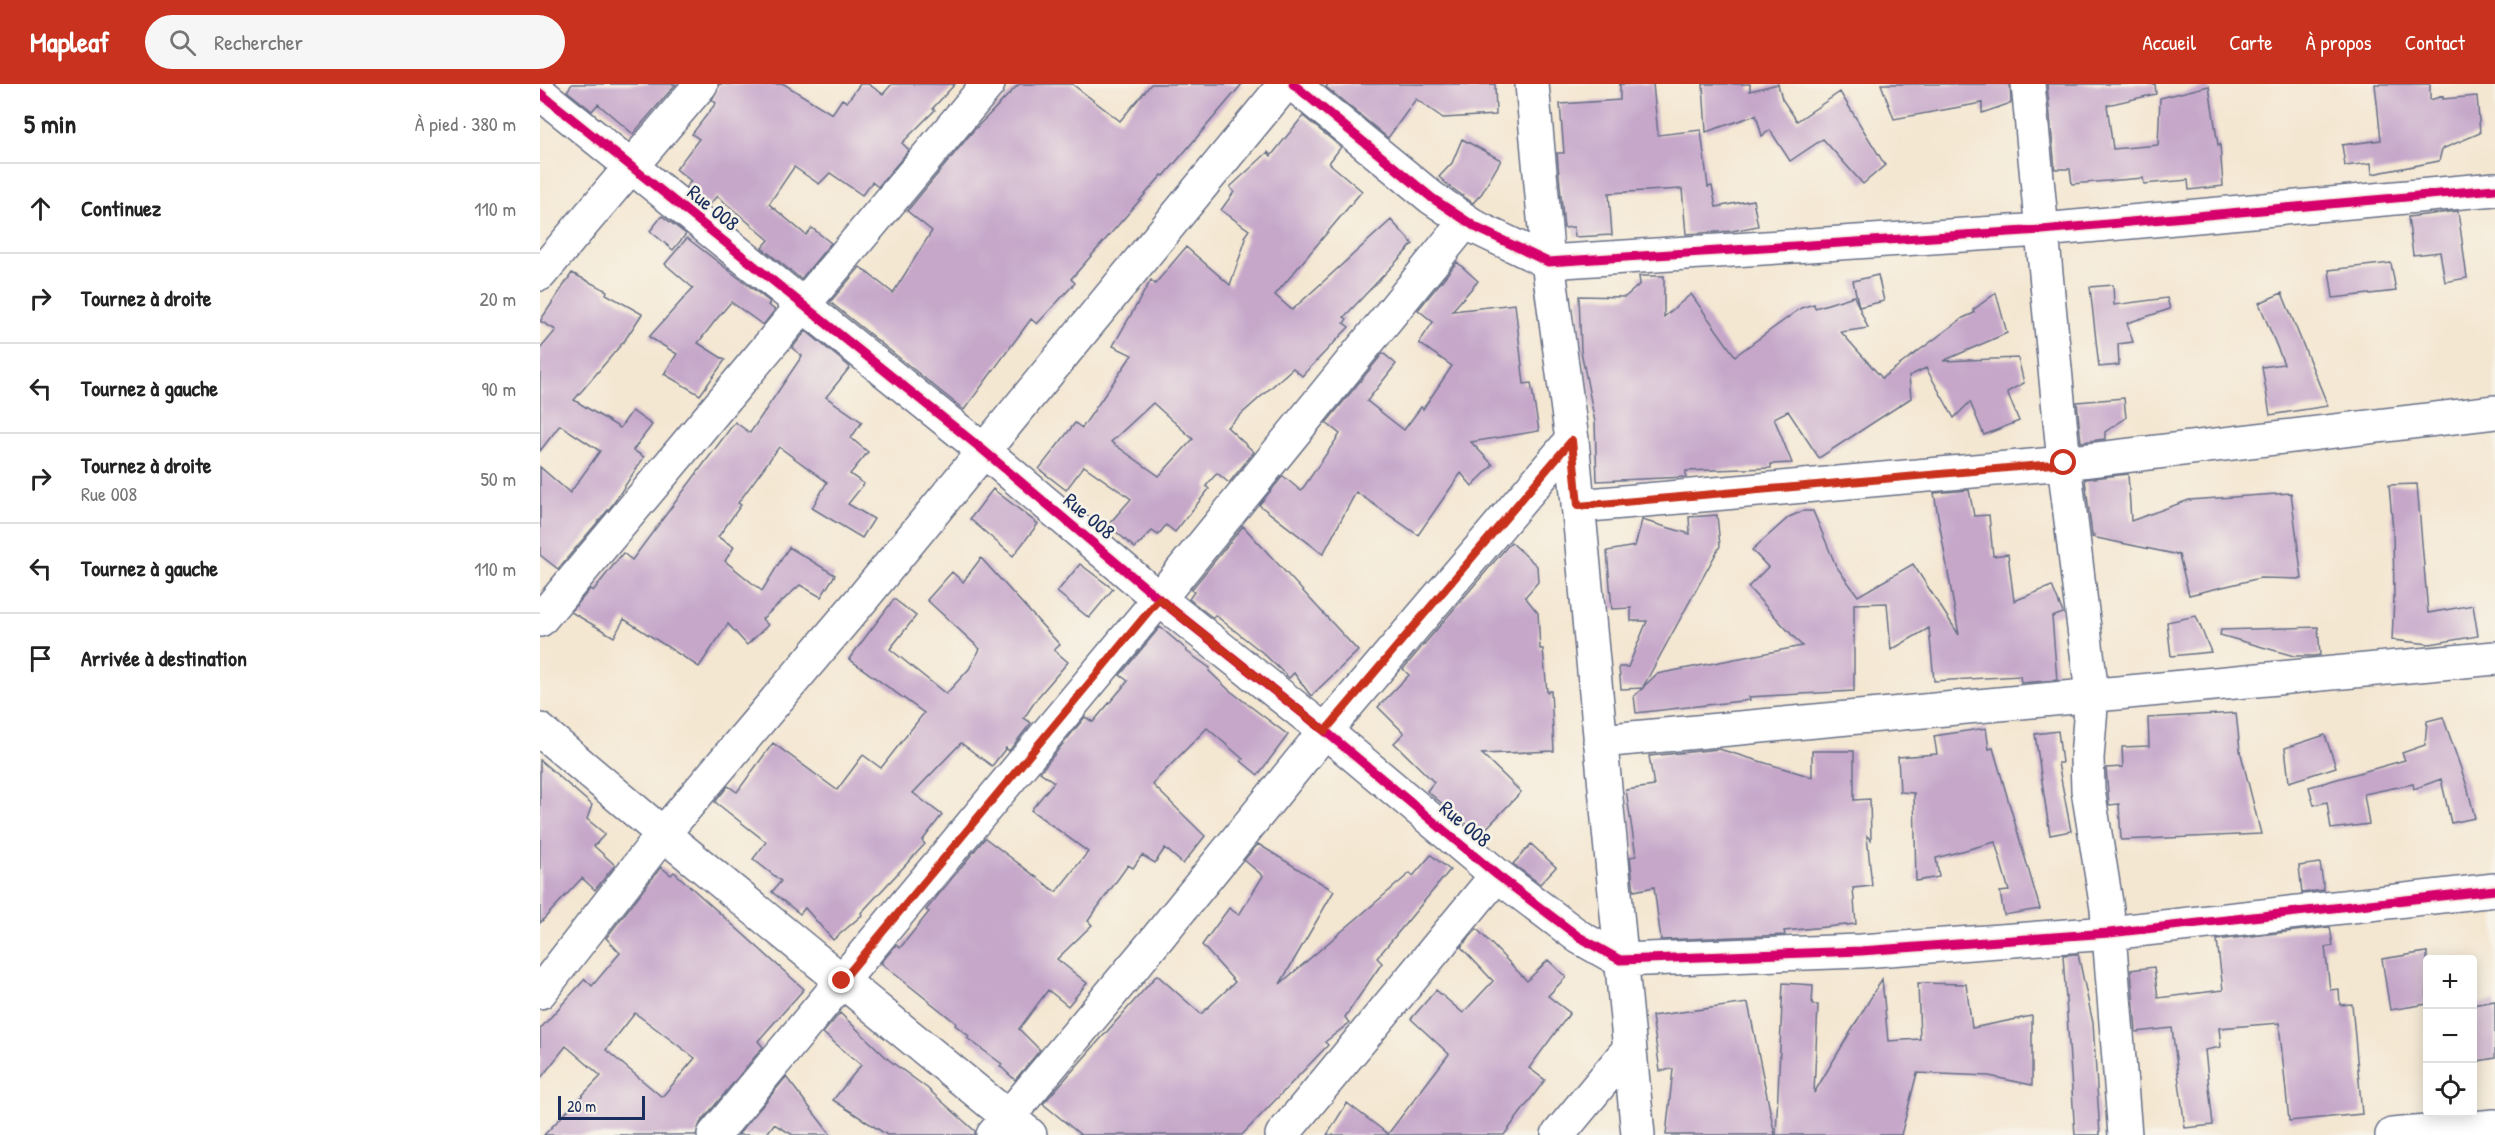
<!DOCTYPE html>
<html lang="fr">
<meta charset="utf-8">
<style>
:root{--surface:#fff;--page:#f6f6f6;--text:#222;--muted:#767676;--line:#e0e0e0;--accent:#c8321e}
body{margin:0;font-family:"Patrick Hand",sans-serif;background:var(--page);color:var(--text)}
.controls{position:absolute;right:18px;bottom:18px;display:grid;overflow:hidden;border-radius:6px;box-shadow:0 3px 15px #0003}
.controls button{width:54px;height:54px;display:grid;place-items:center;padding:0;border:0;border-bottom:2px solid var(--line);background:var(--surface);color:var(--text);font:30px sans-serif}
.scale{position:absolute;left:18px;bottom:15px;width:87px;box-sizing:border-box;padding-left:6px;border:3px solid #1b2f5e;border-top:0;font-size:16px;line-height:21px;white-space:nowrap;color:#1b2f5e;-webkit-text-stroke:4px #f7f3e8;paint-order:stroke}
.stop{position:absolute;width:18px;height:18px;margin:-14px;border:4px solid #c8321e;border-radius:50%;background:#fff}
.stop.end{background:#c8321e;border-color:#fff;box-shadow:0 2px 6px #0008}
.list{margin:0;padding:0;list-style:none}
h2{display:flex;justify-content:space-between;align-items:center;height:78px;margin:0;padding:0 24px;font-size:26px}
h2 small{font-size:20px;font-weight:400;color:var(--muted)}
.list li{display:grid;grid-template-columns:39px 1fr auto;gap:18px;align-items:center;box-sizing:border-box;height:90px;padding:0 24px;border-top:2px solid var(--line)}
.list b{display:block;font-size:22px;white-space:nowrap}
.list p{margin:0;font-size:20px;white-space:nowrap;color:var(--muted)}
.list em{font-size:20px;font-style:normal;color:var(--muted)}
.icon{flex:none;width:33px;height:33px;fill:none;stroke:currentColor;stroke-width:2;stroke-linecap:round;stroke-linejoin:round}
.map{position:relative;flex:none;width:1955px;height:1051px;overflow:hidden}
header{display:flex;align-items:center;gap:36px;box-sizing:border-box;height:84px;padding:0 30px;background:var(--accent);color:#fff}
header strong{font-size:28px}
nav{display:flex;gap:33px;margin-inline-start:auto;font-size:21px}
.search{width:420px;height:54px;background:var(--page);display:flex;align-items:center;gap:15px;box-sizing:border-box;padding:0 21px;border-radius:33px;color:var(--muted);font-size:22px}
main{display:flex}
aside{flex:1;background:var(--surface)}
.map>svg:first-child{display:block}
.building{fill:#c6a7ca;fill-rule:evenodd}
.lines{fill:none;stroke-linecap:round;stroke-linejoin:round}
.minor-casing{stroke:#676f87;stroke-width:36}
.minor{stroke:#fff;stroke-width:33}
.cycleway-casing{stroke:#f7f3e8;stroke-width:13}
.cycleway{stroke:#d6006c;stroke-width:9}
.route{stroke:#c8321e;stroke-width:8}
.labels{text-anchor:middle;stroke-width:5;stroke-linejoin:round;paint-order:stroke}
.street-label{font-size:21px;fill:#1b2f5e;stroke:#f7f3e8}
</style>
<header>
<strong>Mapleaf</strong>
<div class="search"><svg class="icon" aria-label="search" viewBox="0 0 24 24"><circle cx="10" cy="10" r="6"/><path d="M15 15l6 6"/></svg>Rechercher</div>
<nav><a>Accueil</a><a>Carte</a><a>À propos</a><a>Contact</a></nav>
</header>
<main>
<aside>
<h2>5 min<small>À pied · 380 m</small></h2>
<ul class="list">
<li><svg class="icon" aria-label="ahead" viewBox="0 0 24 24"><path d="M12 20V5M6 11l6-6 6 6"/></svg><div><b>Continuez</b></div><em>110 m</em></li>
<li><svg class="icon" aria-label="right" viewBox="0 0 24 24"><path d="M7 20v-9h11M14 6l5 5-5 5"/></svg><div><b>Tournez à droite</b></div><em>20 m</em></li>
<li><svg class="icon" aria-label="left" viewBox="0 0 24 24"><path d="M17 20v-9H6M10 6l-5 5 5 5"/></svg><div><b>Tournez à gauche</b></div><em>90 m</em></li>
<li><svg class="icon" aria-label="right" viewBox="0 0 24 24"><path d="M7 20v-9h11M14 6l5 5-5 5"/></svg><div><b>Tournez à droite</b><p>Rue 008</p></div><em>50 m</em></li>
<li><svg class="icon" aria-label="left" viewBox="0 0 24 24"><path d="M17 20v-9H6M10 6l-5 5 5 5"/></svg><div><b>Tournez à gauche</b></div><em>110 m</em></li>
<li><svg class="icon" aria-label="arrive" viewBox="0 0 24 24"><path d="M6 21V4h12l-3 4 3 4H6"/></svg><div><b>Arrivée à destination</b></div></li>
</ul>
</aside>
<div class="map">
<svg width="1955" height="1051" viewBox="0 0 1955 1051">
<rect width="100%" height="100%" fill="#f7f3e8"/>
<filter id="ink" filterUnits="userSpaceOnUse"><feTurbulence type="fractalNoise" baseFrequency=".0167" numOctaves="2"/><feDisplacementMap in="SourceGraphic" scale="12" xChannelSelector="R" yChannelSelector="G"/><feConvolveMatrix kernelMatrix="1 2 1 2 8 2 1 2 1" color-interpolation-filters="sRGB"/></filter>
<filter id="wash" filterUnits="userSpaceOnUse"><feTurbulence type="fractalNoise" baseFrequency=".008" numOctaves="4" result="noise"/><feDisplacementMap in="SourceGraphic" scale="24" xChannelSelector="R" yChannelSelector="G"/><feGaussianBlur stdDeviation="1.35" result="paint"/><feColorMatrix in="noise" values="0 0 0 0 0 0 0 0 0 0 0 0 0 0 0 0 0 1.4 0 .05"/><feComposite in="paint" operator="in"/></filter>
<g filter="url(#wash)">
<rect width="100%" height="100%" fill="#f4e7d2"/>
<g id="blocks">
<!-- building -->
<path class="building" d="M 32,0 L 136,0 L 93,50 L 58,20 L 52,27 L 27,7 Z
M 179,0 L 244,0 L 292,30 L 302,15 L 307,18 L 320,0 L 328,0 L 343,10 L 352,0 L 415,0 L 393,24 L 395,26 L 362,59 L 369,66 L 338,103 L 332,98 L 322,111 L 290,89 L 279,100 L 254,83 L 229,120 L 266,151 L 272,144 L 291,159 L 261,195 L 222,164 L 229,156 L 177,112 L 169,121 L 146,103 L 151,97 L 136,85 L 159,55 L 152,50 L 176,19 L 172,16 Z
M 479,0 L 532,0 L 580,37 L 611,0 L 702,0 L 624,92 L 622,91 L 531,195 L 535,199 L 497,240 L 491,235 L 424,326 L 290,218 L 320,183 L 353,209 L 392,147 L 367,127 L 433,47 Z
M 788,0 L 955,0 L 956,31 L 903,34 L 876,15 L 848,54 L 786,3 Z
M 1080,0 L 1113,0 L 1118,51 L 1161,46 L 1168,103 L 1172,102 L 1176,123 L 1213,116 L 1218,142 L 1192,147 L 1146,150 L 1142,105 L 1069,109 L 1072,151 L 1035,153 L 1034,143 L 1024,144 L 1017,69 L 1024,69 L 1020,20 L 1080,16 Z
M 1163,0 L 1210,0 L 1210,7 L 1238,0 L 1242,15 L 1257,37 L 1300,8 L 1345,81 L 1323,100 L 1283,55 L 1250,77 L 1230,46 L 1222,52 L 1216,31 L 1166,48 Z
M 1341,0 L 1470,0 L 1471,19 L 1442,29 L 1442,19 L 1354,35 Z
M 1507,0 L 1615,0 L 1616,10 L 1567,21 L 1573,65 L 1618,61 L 1620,14 L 1669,2 L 1678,61 L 1680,60 L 1683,102 L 1649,106 L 1648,96 L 1604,100 L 1603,94 L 1532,100 L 1530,85 L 1515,85 Z
M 1835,0 L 1890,0 L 1890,16 L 1903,12 L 1903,15 L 1937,12 L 1940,49 L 1902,65 L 1899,77 L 1832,90 L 1831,79 L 1805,82 L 1802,61 L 1841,56 Z
M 763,32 L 801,63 L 789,79 L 822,107 L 735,211 L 752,226 L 851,136 L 873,160 L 804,233 L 807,235 L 804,239 L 809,243 L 762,292 L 753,284 L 687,343 L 714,368 L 689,399 L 677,389 L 666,402 L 669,405 L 635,448 L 626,441 L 618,451 L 612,447 L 595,464 L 568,441 L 591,415 L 544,382 L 526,406 L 499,385 L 535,339 L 542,344 L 592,271 L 573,262 L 611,196 L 615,200 L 646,163 L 690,201 L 706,155 L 704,153 L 709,146 L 681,126 L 694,108 L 690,103 L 728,68 L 731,72 ZM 613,319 L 653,355 L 619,392 L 571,358 Z
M 922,55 L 961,76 L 942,109 L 933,119 L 909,102 L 899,93 L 912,79 Z
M 1918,127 L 1927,194 L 1905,198 L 1900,168 L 1873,171 L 1868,133 Z
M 122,132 L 146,150 L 133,166 L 110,147 Z
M 147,154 L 230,218 L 228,221 L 235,226 L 223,241 L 191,218 L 175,237 L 158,259 L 185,276 L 160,311 L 124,290 L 137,270 L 109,253 L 153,204 L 125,180 Z
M 917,178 L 938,197 L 912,227 L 975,220 L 984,300 L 991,299 L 999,347 L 931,358 L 953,381 L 932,402 L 921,389 L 878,451 L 816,408 L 783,470 L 719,421 L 743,392 L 761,407 L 800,350 L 786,339 L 843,269 L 856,280 L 827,317 L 864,346 L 881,323 L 883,325 L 912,282 L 879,259 L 893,238 L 878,226 Z
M 1851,179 L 1856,207 L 1793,214 L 1789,186 Z
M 32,189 L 67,207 L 66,210 L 102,230 L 85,256 L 34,316 L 80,344 L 92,327 L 112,341 L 93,366 L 104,373 L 73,420 L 18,485 L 0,471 L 0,383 L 30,409 L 60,367 L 20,341 L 0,367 L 0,265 L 16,246 L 0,237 Z
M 1338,191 L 1344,217 L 1319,223 L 1313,197 Z
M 1099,192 L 1124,192 L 1124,233 L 1151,210 L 1195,272 L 1261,224 L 1274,220 L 1275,224 L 1314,212 L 1328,244 L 1301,248 L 1342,294 L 1423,234 L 1434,229 L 1433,226 L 1456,209 L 1467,249 L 1403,277 L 1478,274 L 1484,299 L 1467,308 L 1479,337 L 1444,351 L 1430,318 L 1414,334 L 1386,284 L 1369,292 L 1371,314 L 1279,374 L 1248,327 L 1234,334 L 1252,379 L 1231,380 L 1231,384 L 1146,387 L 1146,393 L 1057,397 L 1055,338 L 1041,267 L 1039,212 L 1085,213 L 1100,200 Z
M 1573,201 L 1574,221 L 1627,214 L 1630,225 L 1587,239 L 1593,258 L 1578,260 L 1579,281 L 1559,283 L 1550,203 Z
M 1742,209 L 1788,322 L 1730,331 L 1722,283 L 1744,280 L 1719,219 Z
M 266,247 L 310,283 L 286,313 L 322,338 L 311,354 L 328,368 L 310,390 L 324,400 L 308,420 L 334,435 L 322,454 L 272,424 L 287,398 L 239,363 L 198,419 L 201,421 L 178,453 L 194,463 L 185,477 L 222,507 L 249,463 L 295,491 L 281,513 L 260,501 L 222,535 L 228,541 L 207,561 L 188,540 L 159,583 L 84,535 L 74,553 L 31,528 L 50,505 L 53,507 L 83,469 L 92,476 L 195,338 L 210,349 L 262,272 L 252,264 Z
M 1584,314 L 1586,334 L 1565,348 L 1565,355 L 1541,358 L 1537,318 Z
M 1588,390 L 1591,437 L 1649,416 L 1751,409 L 1762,495 L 1720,494 L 1649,511 L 1639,471 L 1552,453 L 1554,451 L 1552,451 L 1545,395 Z
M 1877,400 L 1888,529 L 1933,521 L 1938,552 L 1890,560 L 1852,556 L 1854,514 L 1853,446 L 1849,401 Z
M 453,405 L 498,440 L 473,472 L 430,435 Z
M 1429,406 L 1434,432 L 1449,431 L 1453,472 L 1468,470 L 1474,517 L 1512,502 L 1523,529 L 1512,533 L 1517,596 L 1481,599 L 1480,592 L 1394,597 L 1389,544 L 1351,566 L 1347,519 L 1314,520 L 1314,607 L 1209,613 L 1210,616 L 1096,629 L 1094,612 L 1103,604 L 1081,605 L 1079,583 L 1088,583 L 1107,537 L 1091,537 L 1091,524 L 1072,525 L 1067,467 L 1095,462 L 1102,436 L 1150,450 L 1149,433 L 1177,431 L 1180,462 L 1103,603 L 1117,590 L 1262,562 L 1208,503 L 1228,483 L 1212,466 L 1249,433 L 1263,427 L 1273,427 L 1296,482 L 1318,512 L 1373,480 L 1419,551 L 1394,409 Z
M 703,442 L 818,567 L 771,612 L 754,589 L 749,594 L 723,569 L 675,531 L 673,534 L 649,515 L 654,508 L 651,506 Z
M 971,458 L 997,482 L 998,498 L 985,513 L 998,529 L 1000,565 L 1003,565 L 1007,608 L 1011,607 L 1014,667 L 942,670 L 981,708 L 940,751 L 887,707 L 894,698 L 854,659 L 864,649 L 838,623 L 869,591 L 863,585 Z
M 441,474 L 520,561 L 514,566 L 528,578 L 498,613 L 484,634 L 491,639 L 469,667 L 466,664 L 452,682 L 421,659 L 373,709 L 402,731 L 382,757 L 385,760 L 321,829 L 322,831 L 293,856 L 265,824 L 260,830 L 232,808 L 241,797 L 213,775 L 226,758 L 175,718 L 188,702 L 197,708 L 233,659 L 297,706 L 323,671 L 341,684 L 384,629 L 309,575 L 354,515 L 376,532 L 350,565 L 406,610 L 429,585 L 440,565 L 387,516 L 412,488 L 423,498 Z
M 540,480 L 573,505 L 549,534 L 517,508 Z
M 1656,532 L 1671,568 L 1631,572 L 1627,538 Z
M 620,543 L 647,566 L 646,567 L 670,584 L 669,587 L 689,606 L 748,651 L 718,691 L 701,677 L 703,675 L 667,644 L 617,695 L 613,701 L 665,752 L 643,780 L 625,764 L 615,779 L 602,771 L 593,784 L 588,781 L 548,837 L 552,841 L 517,875 L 547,899 L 528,922 L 508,906 L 479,945 L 500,966 L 475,996 L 460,982 L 462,980 L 427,954 L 429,952 L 415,941 L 416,939 L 341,879 L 356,861 L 360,864 L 389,828 L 386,826 L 445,754 L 516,808 L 548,768 L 491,726 L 514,698 L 500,688 L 545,633 L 553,638 L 588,597 L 580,591 Z
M 1778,543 L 1780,571 L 1774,572 L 1754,572 L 1680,551 L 1681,546 Z
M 1696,629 L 1700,666 L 1721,750 L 1581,756 L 1579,720 L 1569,721 L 1566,684 L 1583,683 L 1582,663 L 1609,662 L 1608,634 Z
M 1903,633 L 1927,702 L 1935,734 L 1911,739 L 1901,695 L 1874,705 L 1873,700 L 1824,710 L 1829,740 L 1791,745 L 1787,718 L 1774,721 L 1769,703 L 1865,676 L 1862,669 L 1885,661 L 1887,637 Z
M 1446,644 L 1449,665 L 1453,664 L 1500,825 L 1464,831 L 1460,808 L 1469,807 L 1455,758 L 1396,774 L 1399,793 L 1376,797 L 1374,709 L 1360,708 L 1358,673 L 1397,670 L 1394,652 Z
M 1518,647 L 1522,679 L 1518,679 L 1531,747 L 1510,751 L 1495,650 Z
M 1785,651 L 1796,683 L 1749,698 L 1745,664 Z
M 1179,665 L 1272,693 L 1272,667 L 1314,667 L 1314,716 L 1330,715 L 1331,756 L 1327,752 L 1332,802 L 1313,804 L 1316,840 L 1244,847 L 1245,851 L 1121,856 L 1114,803 L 1094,807 L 1090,773 L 1096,772 L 1086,706 L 1114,702 L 1109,672 Z
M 0,676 L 52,721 L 47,735 L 65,750 L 54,762 L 75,781 L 55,806 L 42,794 L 0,839 Z
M 718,760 L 794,807 L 740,900 L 870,789 L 873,792 L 891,771 L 910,786 L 837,874 L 842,879 L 805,933 L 809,939 L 785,958 L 788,961 L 702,1051 L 541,1051 L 503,1020 L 617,891 L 661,930 L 695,898 L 662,861 L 689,824 L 699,831 L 723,792 L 704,776 Z
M 991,760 L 1016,783 L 1000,800 L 973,780 Z
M 1780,779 L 1784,806 L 1762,809 L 1759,782 Z
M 121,783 L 131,791 L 134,788 L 264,905 L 218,957 L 223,963 L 160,1039 L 156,1051 L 4,1051 L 61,992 L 26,962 L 0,995 L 0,945 L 45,895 L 52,902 L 80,869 L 66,854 ZM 95,929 L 155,974 L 122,1013 L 66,966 Z
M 1790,843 L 1793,862 L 1785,863 L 1790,906 L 1799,905 L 1800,921 L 1812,920 L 1822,1030 L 1749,1037 L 1739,939 L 1679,944 L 1681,963 L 1665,966 L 1673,1041 L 1645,1044 L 1632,944 L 1596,948 L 1591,886 L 1614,883 L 1618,914 L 1683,906 L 1677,856 Z
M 937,845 L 987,897 L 1008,876 L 1026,893 L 1008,912 L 1030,929 L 989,984 L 1005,996 L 964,1051 L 787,1051 L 807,1019 L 848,1050 L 909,970 L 871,935 L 896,906 L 923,929 L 953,897 L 921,863 Z
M 1887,868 L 1887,920 L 1850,926 L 1842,875 Z
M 1538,870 L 1553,939 L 1560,1051 L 1535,1051 L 1523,871 Z
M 1342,895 L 1348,957 L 1380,955 L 1378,899 L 1426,900 L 1432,944 L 1492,932 L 1492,1001 L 1449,992 L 1377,989 L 1361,1051 L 1236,1051 L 1243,899 L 1273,901 L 1272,921 L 1278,921 L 1274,1009 Z
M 1955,917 L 1955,974 L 1932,978 L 1932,921 Z
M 1208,919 L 1235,1051 L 1126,1051 L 1133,985 L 1120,987 L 1112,932 Z
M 300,929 L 349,976 L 387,1004 L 435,1047 L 435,1051 L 347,1051 L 293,1016 L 321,981 L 283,949 Z
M 246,993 L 291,1051 L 253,1051 L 234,1040 L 226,1051 L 198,1051 Z"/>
</g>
</g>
<g filter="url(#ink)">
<use href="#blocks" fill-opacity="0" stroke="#676f87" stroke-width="1.5"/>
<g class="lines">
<!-- minor casing -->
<g class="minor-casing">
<path id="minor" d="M 753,0 L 892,114 L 937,144 L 1008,178 L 1502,146 L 1955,105
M 992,0 L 1008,178 L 1032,356 L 1098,1051
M 1488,0 L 1524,379 L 1552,610 L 1547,674 L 1548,706 L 1567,825 L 1585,1051
M 0,9 L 443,366 L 619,515 L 785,647 L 957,791 L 1039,853 L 1080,876 L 1321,867 L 1569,849 L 1955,806
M 0,190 L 161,0
M 1038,422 L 1524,379 L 1955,328
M 0,536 L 448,0
M 0,646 L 123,750 L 490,1051
M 1060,657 L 1955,574
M 0,908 L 123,750 L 322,515 L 745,0
M 174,1051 L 619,515 L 926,137
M 453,1051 L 615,857 L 785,647 L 1032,356
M 742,1051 L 957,791
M 1018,1051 L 1089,965
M 1852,1051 L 1955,1042"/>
</g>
<!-- minor -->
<use href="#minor" class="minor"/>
<!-- cycleway casing -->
<g class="cycleway-casing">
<path id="cycleway" d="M 753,0 L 892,114 L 937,144 L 1008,178 L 1502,146 L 1955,105
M 0,9 L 443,366 L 619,515 L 785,647 L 957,791 L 1039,853 L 1080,876 L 1321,867 L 1569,849 L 1955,806"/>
</g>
<!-- cycleway -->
<use href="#cycleway" class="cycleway"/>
</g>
</g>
<g class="lines" filter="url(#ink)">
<!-- route -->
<path class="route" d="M 302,897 L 619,515 L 785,647 L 1032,356 L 1038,422 L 1524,379"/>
</g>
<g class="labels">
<!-- street labels -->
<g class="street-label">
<text transform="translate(173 124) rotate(39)" y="7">Rue 008</text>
<text transform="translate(549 432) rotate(40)" y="7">Rue 008</text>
<text transform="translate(925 740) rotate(40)" y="7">Rue 008</text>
</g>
</g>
</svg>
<div class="controls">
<button>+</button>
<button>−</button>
<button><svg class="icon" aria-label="locate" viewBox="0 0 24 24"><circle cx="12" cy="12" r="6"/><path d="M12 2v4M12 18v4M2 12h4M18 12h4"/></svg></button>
</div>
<div class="scale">20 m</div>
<div class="stop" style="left:1524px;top:379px"></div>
<div class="stop end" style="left:302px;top:897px"></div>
</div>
</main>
